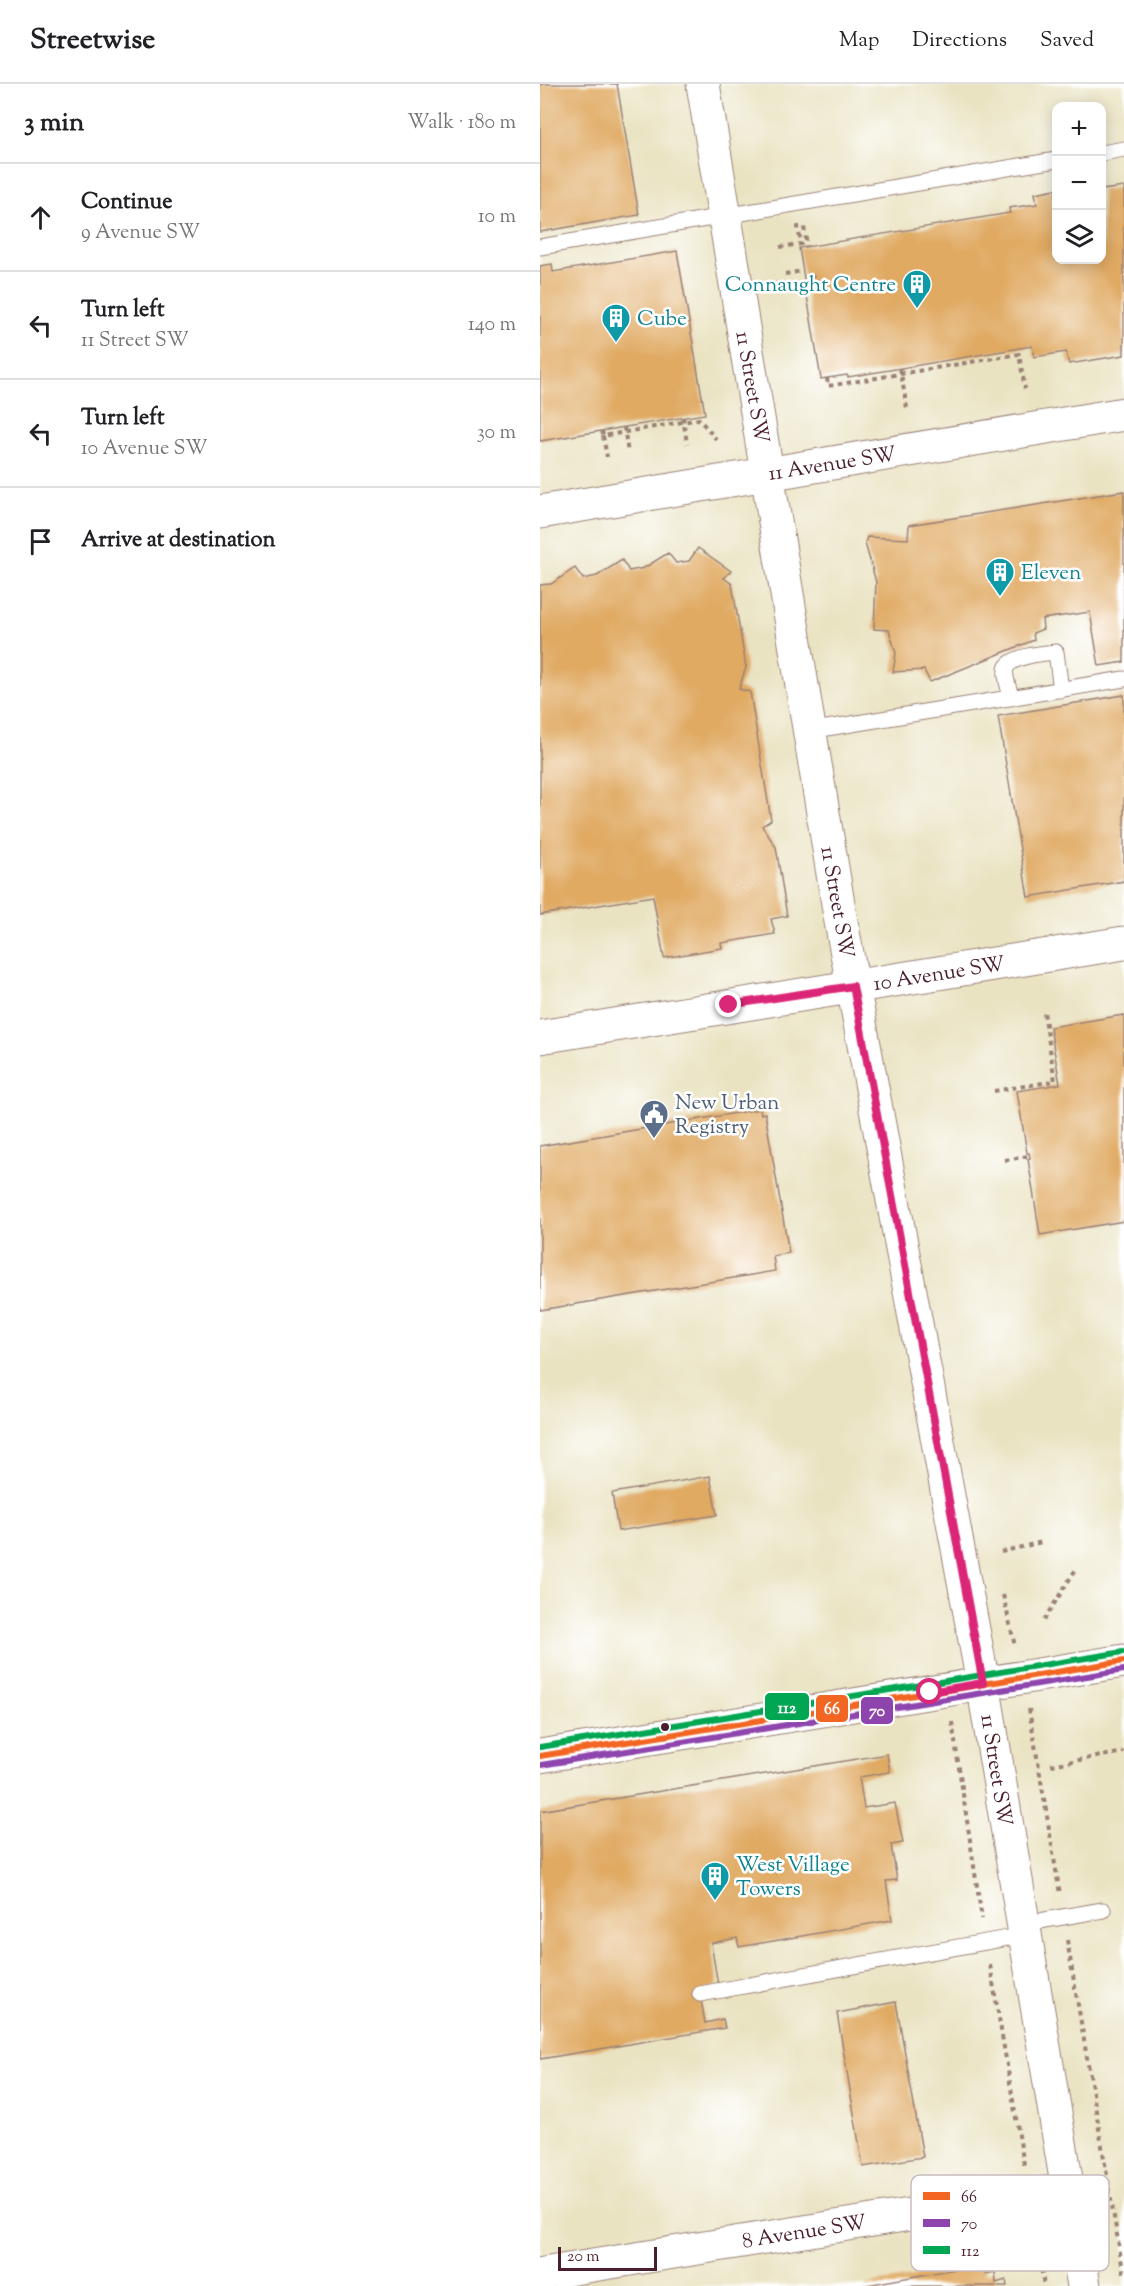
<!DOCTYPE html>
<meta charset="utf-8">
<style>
:root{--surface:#fff;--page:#f2f2f2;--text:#202124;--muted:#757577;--line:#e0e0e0}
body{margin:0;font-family:"Sorts Mill Goudy",serif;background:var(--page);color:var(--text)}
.controls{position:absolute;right:18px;top:18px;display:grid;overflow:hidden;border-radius:12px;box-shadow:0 3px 15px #0003}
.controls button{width:54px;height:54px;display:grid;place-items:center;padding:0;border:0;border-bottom:2px solid var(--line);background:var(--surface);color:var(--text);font:30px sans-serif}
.scale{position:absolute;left:18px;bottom:15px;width:99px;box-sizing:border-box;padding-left:6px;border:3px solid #4a1f2b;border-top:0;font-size:16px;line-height:21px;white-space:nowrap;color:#4a1f2b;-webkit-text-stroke:4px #fff;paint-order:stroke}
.stop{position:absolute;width:18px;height:18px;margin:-14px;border:4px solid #db2777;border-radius:50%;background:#fff}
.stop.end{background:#db2777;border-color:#fff;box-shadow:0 2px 6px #0008}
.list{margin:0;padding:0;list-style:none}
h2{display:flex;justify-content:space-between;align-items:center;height:78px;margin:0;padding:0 24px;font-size:26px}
h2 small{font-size:20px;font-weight:400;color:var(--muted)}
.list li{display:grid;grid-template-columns:39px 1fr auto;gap:18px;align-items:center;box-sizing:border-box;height:108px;padding:0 24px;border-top:2px solid var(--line)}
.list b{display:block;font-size:22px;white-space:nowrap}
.list p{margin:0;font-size:20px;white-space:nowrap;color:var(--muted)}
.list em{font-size:20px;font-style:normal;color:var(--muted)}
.icon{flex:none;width:33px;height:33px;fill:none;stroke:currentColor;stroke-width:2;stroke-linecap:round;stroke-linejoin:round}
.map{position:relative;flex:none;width:584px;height:2202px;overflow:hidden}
header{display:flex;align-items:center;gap:36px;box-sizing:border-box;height:84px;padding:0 30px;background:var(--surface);border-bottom:2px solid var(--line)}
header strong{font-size:28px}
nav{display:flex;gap:33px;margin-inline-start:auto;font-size:21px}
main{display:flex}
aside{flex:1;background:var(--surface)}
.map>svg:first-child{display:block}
.building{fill:#e0aa64}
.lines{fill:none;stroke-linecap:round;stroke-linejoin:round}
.service-casing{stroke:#9a8176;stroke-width:17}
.minor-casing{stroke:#9a8176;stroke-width:34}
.tertiary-casing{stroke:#9a8176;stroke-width:35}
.secondary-casing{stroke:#9a8176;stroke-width:35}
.path{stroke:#9a8176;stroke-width:4;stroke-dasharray:4.5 4.5;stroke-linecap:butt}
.service{stroke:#fff;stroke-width:15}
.minor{stroke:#fff;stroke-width:32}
.tertiary{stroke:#fff;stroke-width:33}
.secondary{stroke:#fff;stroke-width:33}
.bus-1-casing{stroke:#fff;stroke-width:10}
.bus-2-casing{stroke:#fff;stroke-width:10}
.bus-3-casing{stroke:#fff;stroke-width:10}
.bus-1{stroke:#f26522;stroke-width:6}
.bus-2{stroke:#8e44ad;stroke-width:6}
.bus-3{stroke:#00a651;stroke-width:6}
.route{stroke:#db2777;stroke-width:8}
.bus-dot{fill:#4a1f2b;stroke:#fff;stroke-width:2}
.labels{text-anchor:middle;stroke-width:5;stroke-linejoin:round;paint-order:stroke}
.culture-label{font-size:21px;fill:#0d838f;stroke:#fff;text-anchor:start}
.street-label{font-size:21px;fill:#4a1f2b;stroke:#fff}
.service-label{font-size:21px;fill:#4e5e75;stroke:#fff;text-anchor:start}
.key{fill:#fff;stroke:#c9bcbf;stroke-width:1.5}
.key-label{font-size:16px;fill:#4a1f2b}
.line-badge{stroke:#fff;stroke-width:2}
.badge-label{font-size:16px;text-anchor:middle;font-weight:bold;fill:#fff}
</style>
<header>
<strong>Streetwise</strong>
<nav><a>Map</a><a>Directions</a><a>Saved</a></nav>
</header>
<main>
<aside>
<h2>3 min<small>Walk · 180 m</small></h2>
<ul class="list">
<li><svg class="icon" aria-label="ahead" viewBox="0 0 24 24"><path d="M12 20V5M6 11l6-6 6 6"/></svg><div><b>Continue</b><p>9 Avenue SW</p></div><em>10 m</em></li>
<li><svg class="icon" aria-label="left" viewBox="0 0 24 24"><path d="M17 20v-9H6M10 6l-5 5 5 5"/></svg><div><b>Turn left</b><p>11 Street SW</p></div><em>140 m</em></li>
<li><svg class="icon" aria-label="left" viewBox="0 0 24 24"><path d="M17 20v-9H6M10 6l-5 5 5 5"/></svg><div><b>Turn left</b><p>10 Avenue SW</p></div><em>30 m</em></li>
<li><svg class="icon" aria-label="arrive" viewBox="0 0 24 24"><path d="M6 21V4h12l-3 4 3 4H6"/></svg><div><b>Arrive at destination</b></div></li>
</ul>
</aside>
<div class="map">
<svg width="584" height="2202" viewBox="0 0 584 2202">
<rect width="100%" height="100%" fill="#fff"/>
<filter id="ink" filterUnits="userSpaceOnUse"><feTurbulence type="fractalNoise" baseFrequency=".0167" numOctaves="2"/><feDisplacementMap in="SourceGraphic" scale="12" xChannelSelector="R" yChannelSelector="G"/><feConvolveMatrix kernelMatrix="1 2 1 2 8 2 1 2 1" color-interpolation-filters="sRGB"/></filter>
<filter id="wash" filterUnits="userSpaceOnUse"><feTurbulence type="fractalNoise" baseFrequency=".008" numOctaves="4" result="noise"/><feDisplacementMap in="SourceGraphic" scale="24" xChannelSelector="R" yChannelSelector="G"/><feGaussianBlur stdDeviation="1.35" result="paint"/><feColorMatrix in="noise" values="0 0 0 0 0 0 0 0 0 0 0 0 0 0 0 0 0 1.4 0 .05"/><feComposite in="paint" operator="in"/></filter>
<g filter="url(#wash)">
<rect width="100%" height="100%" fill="#eae3c2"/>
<g id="blocks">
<!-- building -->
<path class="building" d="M 0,0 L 77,0 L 99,131 L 0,148 Z
M 584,103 L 584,271 L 529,280 L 526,268 L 494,273 L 492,262 L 308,293 L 307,291 L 281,295 L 259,164 L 470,129 L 469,124 L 497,120 L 495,109 L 516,105 L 516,176 L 562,176 L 562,106 Z
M 137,167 L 165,330 L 0,357 L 0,182 L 12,180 L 13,188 Z
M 584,407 L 584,578 L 559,582 L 550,528 L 502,535 L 503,545 L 493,549 L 494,556 L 390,598 L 384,586 L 353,588 L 356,569 L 349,546 L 334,545 L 336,498 L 325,459 L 327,453 L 368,455 L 369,441 Z
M 158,464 L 191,487 L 184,494 L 192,500 L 206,583 L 199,605 L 210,608 L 231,736 L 222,742 L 236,763 L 247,832 L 231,835 L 235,850 L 181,859 L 182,864 L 124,874 L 113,812 L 0,831 L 0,501 L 11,500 L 35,484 L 43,495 L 57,492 L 82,476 L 89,487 L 104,484 L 128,469 L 136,479 L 149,477 Z
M 584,611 L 584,797 L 488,813 L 458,632 Z
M 584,931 L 584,1137 L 500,1151 L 488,1075 L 490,1074 L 489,1069 L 487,1069 L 477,1007 L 520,1000 L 510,943 Z
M 220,1025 L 221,1030 L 225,1029 L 249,1169 L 233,1172 L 235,1187 L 0,1226 L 0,1062 Z
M 170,1392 L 177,1431 L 78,1447 L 72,1409 Z
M 347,1670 L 350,1688 L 319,1693 L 324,1724 L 355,1719 L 363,1759 L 351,1761 L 357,1796 L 346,1797 L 352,1836 L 199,1863 L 197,1854 L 171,1859 L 178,1901 L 160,1910 L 165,1939 L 183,1935 L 185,1944 L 0,1975 L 0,1727 Z
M 356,1918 L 383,2073 L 323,2083 L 297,1929 Z
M 443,2180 L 445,2190 L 455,2188 L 456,2199 L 466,2196 L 467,2202 L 321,2202 Z"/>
</g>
</g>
<g filter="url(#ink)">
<use href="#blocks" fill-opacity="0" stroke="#9a8176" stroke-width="1.5"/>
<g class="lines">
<!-- service casing -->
<g class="service-casing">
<path id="service" d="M 562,69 L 584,65
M 0,163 L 516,76
M 471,614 C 470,606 464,593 466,585 C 469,572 505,569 516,568 L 521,606
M 269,647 L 584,595
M 482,1840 L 563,1826
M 160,1910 L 484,1851"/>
</g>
<!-- minor casing -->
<g class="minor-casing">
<path id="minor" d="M 0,2190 L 528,2105"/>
</g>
<!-- tertiary casing -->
<g class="tertiary-casing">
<path id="tertiary" d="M 163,0 L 300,832 L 443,1599 L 544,2202
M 0,953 L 584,859"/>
</g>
<!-- secondary casing -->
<g class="secondary-casing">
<path id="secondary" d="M 0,428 L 584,330
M 0,1672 L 584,1577"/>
</g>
<!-- path -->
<path class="path" d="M 240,163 L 261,160 L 258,143 L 264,143 L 267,162
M 245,190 L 263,187
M 270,193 L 275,192
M 360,284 L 367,324
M 287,294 L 288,302 L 479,270 L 485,305
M 143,333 L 147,360
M 84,343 L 88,369
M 62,347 L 63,352 L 159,335 L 176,355
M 63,352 L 67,373
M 454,1007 L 515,997 L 504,928
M 465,1076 L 489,1072
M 461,1468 L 502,1458
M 463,1511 L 475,1562
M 504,1536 L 536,1485
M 489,1625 L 520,1810
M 412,1638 L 442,1835
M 511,1681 L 584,1668
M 527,1856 L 584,2192
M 450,1881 L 484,2081
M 494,2141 L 504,2202"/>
<!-- service -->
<use href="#service" class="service"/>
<!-- minor -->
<use href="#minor" class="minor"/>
<!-- tertiary -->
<use href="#tertiary" class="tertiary"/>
<!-- secondary -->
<use href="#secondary" class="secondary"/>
<!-- bus-1 casing -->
<g class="bus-1-casing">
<path id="bus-1" d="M 0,1672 L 584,1577"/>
</g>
<!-- bus-2 casing -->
<g class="bus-2-casing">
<path id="bus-2" d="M 1,1681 L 584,1586"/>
</g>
<!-- bus-3 casing -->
<g class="bus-3-casing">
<path id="bus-3" d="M 0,1663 L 583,1568"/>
</g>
<!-- bus-1 -->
<use href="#bus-1" class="bus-1"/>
<!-- bus-2 -->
<use href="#bus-2" class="bus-2"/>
<!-- bus-3 -->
<use href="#bus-3" class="bus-3"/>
</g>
</g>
<g class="lines" filter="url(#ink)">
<!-- route -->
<path class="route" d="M 189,921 L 313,902 L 443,1599 L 390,1608"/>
</g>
<!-- icons -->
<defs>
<g id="building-pin" transform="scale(1.5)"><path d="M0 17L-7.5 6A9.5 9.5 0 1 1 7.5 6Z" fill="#0f9aa8" stroke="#fff"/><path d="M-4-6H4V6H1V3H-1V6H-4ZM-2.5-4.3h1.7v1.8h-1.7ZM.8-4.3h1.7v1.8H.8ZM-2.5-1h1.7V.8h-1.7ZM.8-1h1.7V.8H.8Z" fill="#fff"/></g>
<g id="civic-pin" transform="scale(1.5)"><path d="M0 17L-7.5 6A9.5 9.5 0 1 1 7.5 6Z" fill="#5c6f8a" stroke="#fff"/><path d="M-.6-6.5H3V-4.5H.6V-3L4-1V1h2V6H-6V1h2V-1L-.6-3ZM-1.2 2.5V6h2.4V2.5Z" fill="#fff"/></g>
</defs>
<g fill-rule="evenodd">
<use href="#building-pin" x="377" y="200"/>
<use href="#building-pin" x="76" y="234"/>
<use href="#building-pin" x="460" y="488"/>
<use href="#civic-pin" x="114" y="1030"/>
<use href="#building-pin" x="175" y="1792"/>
</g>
<!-- markers -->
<circle class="bus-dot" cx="125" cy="1643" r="5"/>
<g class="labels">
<!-- culture labels -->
<g class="culture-label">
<text x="356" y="207" text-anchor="end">Connaught Centre</text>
<text x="97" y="241">Cube</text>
<text x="481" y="495">Eleven</text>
<text x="196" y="1787">West Village<tspan x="196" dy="24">Towers</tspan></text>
</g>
<!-- street labels -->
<g class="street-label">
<text transform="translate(213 303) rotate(80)" y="7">11 Street SW</text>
<text transform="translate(292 379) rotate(-9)" y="7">11 Avenue SW</text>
<text transform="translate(298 818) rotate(80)" y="7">11 Street SW</text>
<text transform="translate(399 889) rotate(-9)" y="7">10 Avenue SW</text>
<text transform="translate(457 1686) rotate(81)" y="7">11 Street SW</text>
<text transform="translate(264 2147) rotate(-9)" y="7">8 Avenue SW</text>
</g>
<!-- service labels -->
<g class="service-label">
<text x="135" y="1025">New Urban<tspan x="135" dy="24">Registry</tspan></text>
</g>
</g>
<!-- legend -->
<rect x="371" y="2091" width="198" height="96" rx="9" class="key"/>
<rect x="383" y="2108" width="27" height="8" fill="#f26522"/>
<rect x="383" y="2135" width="27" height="8" fill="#8e44ad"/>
<rect x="383" y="2162" width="27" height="8" fill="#00a651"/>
<g class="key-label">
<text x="421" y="2118">66</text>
<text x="421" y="2145">70</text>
<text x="421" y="2172">112</text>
</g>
<g class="line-badge">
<rect x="224" y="1608" width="46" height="29" rx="6" fill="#00a651"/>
<rect x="275" y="1610" width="34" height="29" rx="6" fill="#f26522"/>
<rect x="320" y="1612" width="34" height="29" rx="6" fill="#8e44ad"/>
</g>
<g class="badge-label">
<text x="247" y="1629">112</text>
<text x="292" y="1630">66</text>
<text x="337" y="1632">70</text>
</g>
</svg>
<div class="controls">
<button>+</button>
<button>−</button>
<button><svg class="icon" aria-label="layers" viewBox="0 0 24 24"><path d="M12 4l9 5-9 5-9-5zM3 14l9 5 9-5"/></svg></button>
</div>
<div class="scale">20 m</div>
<div class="stop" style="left:390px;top:1608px"></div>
<div class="stop end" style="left:189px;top:921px"></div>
</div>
</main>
